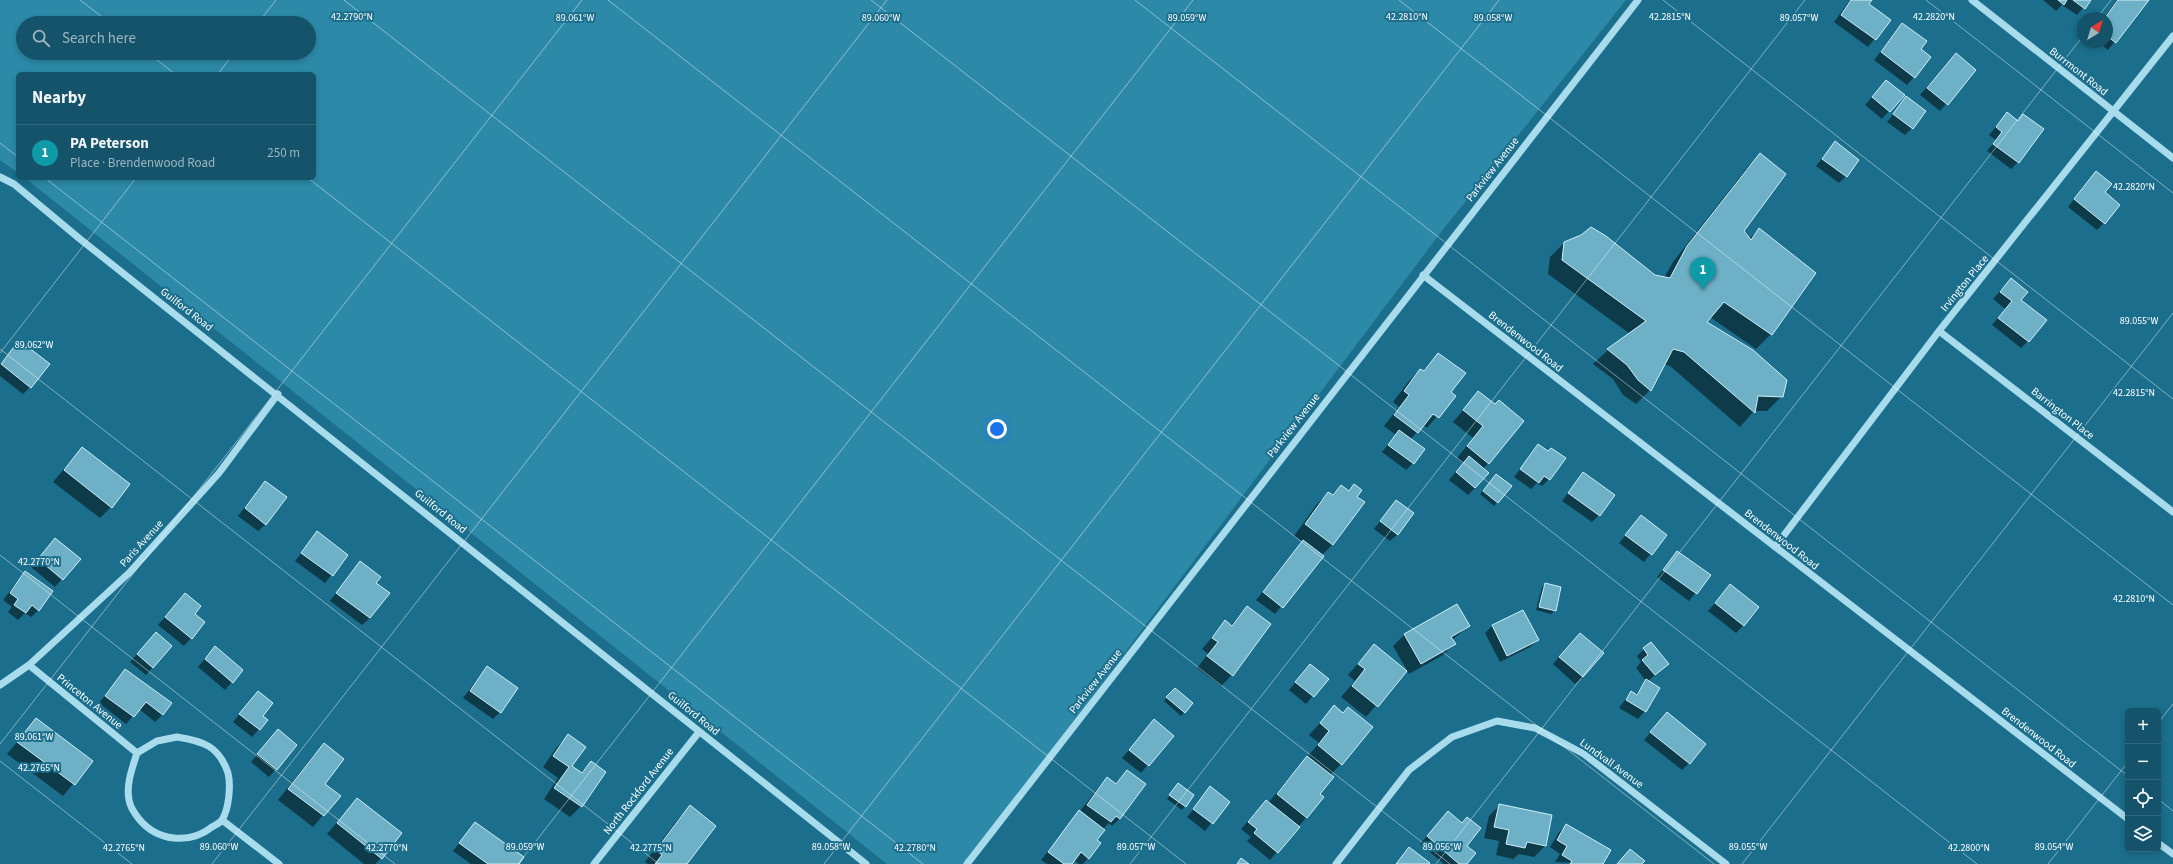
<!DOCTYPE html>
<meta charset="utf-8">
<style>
:root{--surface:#145369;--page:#215d71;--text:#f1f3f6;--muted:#9db6c0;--line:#33697d;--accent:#8c9099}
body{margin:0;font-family:"Source Sans 3",sans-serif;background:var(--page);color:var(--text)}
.controls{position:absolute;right:12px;bottom:12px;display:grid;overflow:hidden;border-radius:6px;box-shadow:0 2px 6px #0003}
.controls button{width:36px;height:36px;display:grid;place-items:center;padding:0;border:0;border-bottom:1px solid var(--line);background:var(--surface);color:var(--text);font:20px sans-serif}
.compass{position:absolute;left:2077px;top:12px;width:36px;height:36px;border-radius:50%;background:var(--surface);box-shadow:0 2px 6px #0003;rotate:38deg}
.you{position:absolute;left:997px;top:429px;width:14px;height:14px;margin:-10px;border:3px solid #fff;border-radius:50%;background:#1a73e8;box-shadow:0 0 0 6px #1a73e833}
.badge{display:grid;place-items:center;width:26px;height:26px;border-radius:50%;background:var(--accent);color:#fff;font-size:13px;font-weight:700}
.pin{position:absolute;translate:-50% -33px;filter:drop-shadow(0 1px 2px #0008)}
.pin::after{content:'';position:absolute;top:21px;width:14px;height:12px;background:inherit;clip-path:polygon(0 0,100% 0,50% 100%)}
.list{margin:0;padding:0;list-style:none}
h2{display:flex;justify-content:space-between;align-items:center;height:52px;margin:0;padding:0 16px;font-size:17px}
h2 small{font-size:13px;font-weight:400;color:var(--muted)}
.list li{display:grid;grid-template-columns:26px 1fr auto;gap:12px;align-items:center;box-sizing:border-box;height:56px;padding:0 16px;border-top:1px solid var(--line)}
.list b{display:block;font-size:15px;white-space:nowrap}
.list p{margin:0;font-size:13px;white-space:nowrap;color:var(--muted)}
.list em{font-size:13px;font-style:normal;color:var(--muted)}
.icon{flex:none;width:22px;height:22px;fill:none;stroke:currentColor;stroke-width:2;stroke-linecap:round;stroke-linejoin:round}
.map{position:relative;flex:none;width:2173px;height:864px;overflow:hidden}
.search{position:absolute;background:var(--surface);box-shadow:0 2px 6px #0003;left:16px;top:16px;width:300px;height:44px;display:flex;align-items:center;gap:10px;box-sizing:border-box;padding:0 14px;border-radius:22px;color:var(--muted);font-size:15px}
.panel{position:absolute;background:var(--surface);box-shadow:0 2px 6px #0003;left:16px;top:72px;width:300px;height:108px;border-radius:6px}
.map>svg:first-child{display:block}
.green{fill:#2c8aa8;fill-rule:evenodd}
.shadow{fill:#0007}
.building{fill:#6eb0c5;stroke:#cdeff9}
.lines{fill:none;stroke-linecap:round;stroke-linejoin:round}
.minor{stroke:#a8dced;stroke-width:7}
.ticks{fill:none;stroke:#fff;stroke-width:1;stroke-opacity:0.45}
.labels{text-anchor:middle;stroke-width:4;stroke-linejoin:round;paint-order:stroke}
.street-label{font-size:11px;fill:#fff;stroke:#1b6f8c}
.ticks-label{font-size:10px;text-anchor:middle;fill:#fff;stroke:#1b6f8c;stroke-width:4;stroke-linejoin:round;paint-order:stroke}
</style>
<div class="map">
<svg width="2173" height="864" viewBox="0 0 2173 864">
<rect width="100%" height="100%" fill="#1b6f8c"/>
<!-- green -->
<path class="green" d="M 0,0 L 1626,0 L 1441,232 L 966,864 L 887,864 L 25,178 L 314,178 L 314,74 L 18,74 L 18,173 L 0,160 ZM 23,23 L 309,23 L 309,53 L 23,53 Z"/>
<!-- shadow -->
<path class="shadow" d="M 1850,0 L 1871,0 L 1868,5 L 1889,20 L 1868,47 L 1834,22 Z
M 2043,0 L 2090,0 L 2077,15 L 2062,5 L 2056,11 Z
M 2117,0 L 2147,0 L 2108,50 L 2098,42 L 2107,42 L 2107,18 L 2104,18 Z
M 1902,24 L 1920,49 L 1914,77 L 1907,85 L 1874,60 Z
M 1956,54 L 1975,70 L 1940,111 L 1920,95 Z
M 1886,81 L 1903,95 L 1882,119 L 1865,105 Z
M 1906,98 L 1912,128 L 1905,135 L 1887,122 Z
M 2007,113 L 2017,121 L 2023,115 L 2018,162 L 2011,169 L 1987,151 L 1996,140 L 1989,135 Z
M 1835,143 L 1846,176 L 1839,183 L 1816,166 Z
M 1760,154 L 1743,231 L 1749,239 L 1759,229 L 1814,273 L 1771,334 L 1756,349 L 1710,317 L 1705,322 L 1782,396 L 1767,411 L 1754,411 L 1740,427 L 1670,366 L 1664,364 L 1650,390 L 1636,404 L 1623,395 L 1613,379 L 1593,364 L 1608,350 L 1630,334 L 1548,274 L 1550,257 L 1564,243 L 1655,276 L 1664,278 L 1673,262 L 1746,169 Z
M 2089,180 L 2104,193 L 2104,223 L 2097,230 L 2068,207 Z
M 2011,279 L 2020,300 L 2028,341 L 2021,348 L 1992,325 L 2005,309 L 1993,299 Z
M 19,341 L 30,387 L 23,394 L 0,376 L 0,364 Z
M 1438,354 L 1450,392 L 1454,396 L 1427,428 L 1423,425 L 1410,440 L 1413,463 L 1406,470 L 1382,452 L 1396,435 L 1384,426 L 1399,407 L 1393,402 L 1409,381 L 1420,370 L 1422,372 Z
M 1479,392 L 1495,405 L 1523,421 L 1483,469 L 1475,488 L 1468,495 L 1449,480 L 1463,463 L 1457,458 L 1473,438 L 1453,422 Z
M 1538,446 L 1549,479 L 1542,486 L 1537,483 L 1531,489 L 1514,477 Z
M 82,448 L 111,507 L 100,518 L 53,482 Z
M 1583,473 L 1599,515 L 1592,522 L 1562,501 Z
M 1493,479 L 1510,487 L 1494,506 L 1480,494 Z
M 265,482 L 266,524 L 258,531 L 238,516 Z
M 1354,485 L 1333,544 L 1321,556 L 1275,614 L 1256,600 L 1303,542 L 1294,536 L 1317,504 L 1328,493 L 1331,495 L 1341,486 L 1348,491 Z
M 1396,501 L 1398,534 L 1390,541 L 1374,529 Z
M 1641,517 L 1665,535 L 1644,562 L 1619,543 Z
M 317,533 L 347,555 L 325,583 L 295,561 Z
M 55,539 L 79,559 L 55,587 L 31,567 Z
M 1678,552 L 1709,576 L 1689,601 L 1657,577 Z
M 360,563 L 375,583 L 370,618 L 362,625 L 330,601 Z
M 25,572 L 39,610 L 31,617 L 25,613 L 18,620 L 8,612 L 12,607 L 3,600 Z
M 1545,584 L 1555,610 L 1551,614 L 1536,610 L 1542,587 Z
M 1730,586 L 1744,625 L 1736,633 L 1708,611 Z
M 185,594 L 193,614 L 204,623 L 184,646 L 158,625 Z
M 1457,605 L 1469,626 L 1452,640 L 1454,644 L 1443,655 L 1409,674 L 1393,646 L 1404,635 Z
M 1247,607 L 1232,675 L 1221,686 L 1197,668 L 1208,654 L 1202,649 L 1225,622 L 1230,626 Z
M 1523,611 L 1538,640 L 1530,647 L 1500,662 L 1485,633 L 1492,626 Z
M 156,633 L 153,667 L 146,675 L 130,662 Z
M 1573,641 L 1583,677 L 1575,684 L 1553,664 Z
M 1374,645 L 1406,671 L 1366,717 L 1341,697 L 1355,681 L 1348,675 Z
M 1644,649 L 1668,664 L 1648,681 L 1659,688 L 1645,711 L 1638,719 L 1619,708 L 1631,692 L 1635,695 L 1646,681 L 1636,668 L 1641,662 L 1637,656 Z
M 208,655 L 242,670 L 225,690 L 198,667 Z
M 1310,665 L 1327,679 L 1306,704 L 1289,690 Z
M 487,667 L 500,712 L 493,719 L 463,698 Z
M 125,670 L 162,715 L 155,722 L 139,709 L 126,724 L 99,703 Z
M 258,692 L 262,716 L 267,720 L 252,737 L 233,722 Z
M 1171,692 L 1192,703 L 1181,716 L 1164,701 Z
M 1335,707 L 1341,764 L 1330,775 L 1318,794 L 1323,798 L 1270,860 L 1247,841 L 1251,837 L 1241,829 L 1266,801 L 1268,803 L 1319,743 L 1309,735 Z
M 1667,713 L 1689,763 L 1682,770 L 1644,740 Z
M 36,720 L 92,761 L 63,796 L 7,754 Z
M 1154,721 L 1172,736 L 1141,773 L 1122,758 Z
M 568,736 L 571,766 L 580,773 L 591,763 L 605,772 L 581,806 L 570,817 L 544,799 L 558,778 L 543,767 L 557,747 Z
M 271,738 L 296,745 L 269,777 L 251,762 Z
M 324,745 L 324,784 L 339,796 L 313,827 L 278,800 L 313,756 Z
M 1127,771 L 1145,784 L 1119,819 L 1112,826 L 1109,823 L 1103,829 L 1088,858 L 1083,864 L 1079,864 L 1074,860 L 1070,864 L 1047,864 L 1041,860 L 1100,786 L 1107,778 L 1115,784 Z
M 1175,788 L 1193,796 L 1182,810 L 1167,799 Z
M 1211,788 L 1228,802 L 1205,831 L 1187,817 Z
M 357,799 L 381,858 L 375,864 L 364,864 L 327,834 Z
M 1500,805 L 1551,816 L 1545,846 L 1534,857 L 1519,854 L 1513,859 L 1496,855 L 1499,841 L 1484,838 L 1489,816 Z
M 690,807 L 685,864 L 648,864 L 645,862 L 679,818 Z
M 1441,820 L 1462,824 L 1466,864 L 1444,864 L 1420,844 Z
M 475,823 L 518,864 L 471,864 L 453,851 Z
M 1567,825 L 1602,864 L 1555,862 L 1560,854 L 1550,847 L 1559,832 Z"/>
<!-- building -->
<path class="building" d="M 1851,0 L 1872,0 L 1869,4 L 1891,20 L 1876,40 L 1841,15 Z
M 2058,0 L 2067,0 L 2064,5 Z
M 2073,0 L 2091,0 L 2085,9 Z
M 2118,0 L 2149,0 L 2116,43 L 2107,36 L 2107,18 L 2105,18 Z
M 1902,23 L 1927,41 L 1921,49 L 1931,57 L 1915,78 L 1881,52 Z
M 1956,53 L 1976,70 L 1948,105 L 1927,88 Z
M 1886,80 L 1905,95 L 1890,112 L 1872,97 Z
M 1906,96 L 1926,111 L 1913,129 L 1893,114 Z
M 2007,112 L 2018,121 L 2023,114 L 2044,129 L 2019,163 L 1993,144 L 2002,132 L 1996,127 Z
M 1835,141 L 1859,160 L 1847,177 L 1822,159 Z
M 1760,153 L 1786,174 L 1744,231 L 1751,240 L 1759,228 L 1816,273 L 1772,335 L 1724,302 L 1707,322 L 1753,350 L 1787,380 L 1783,397 L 1758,396 L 1755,413 L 1684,352 L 1673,349 L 1651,391 L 1638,380 L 1627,365 L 1607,349 L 1646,321 L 1562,260 L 1564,242 L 1581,235 L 1591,227 L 1606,236 L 1655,275 L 1670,278 L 1687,246 Z
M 2096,171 L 2112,184 L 2105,192 L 2120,205 L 2105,224 L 2074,199 Z
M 2011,278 L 2028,292 L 2021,300 L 2047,320 L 2029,342 L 1998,318 L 2012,301 L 2000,292 Z
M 19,340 L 50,364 L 31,388 L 1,364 Z
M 1438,353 L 1466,373 L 1451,392 L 1456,396 L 1439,418 L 1433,414 L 1418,433 L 1394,415 L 1409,395 L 1404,391 L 1420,369 L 1424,371 Z
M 1478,391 L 1495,404 L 1499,400 L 1524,421 L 1489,464 L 1467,446 L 1483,426 L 1463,410 Z
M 1399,430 L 1425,449 L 1414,464 L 1388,445 Z
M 1538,444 L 1548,451 L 1551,448 L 1566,458 L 1550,480 L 1544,476 L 1539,483 L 1520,469 Z
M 82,447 L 130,484 L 112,508 L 64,470 Z
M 1469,456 L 1489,473 L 1475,488 L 1456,472 Z
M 1583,472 L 1615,495 L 1600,516 L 1568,493 Z
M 1496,474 L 1512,486 L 1498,503 L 1483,491 Z
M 265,481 L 287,497 L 266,525 L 245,508 Z
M 1354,484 L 1362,490 L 1357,497 L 1365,502 L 1333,545 L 1305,524 L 1328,492 L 1333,495 L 1341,485 L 1349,491 Z
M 1396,500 L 1414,513 L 1398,535 L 1380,521 Z
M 1641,515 L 1667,535 L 1652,555 L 1625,535 Z
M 317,531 L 348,555 L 333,576 L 301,553 Z
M 55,538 L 81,559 L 63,580 L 38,559 Z
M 1303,540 L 1324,556 L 1283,608 L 1263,592 Z
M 1677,551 L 1711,575 L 1697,594 L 1663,570 Z
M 360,561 L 381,577 L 376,583 L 390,593 L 370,618 L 336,593 Z
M 25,571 L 53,591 L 39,611 L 32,605 L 26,613 L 14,605 L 18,599 L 10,593 Z
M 1545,583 L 1561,587 L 1556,611 L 1539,607 Z
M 1730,584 L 1759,607 L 1744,626 L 1715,603 Z
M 185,593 L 201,606 L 195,614 L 205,622 L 192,639 L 165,617 Z
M 1457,604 L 1470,626 L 1451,637 L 1456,644 L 1421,664 L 1404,634 Z
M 1247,606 L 1271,624 L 1233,676 L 1207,656 L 1218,642 L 1212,638 L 1225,620 L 1232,626 Z
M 1523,610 L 1539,640 L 1507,656 L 1492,625 Z
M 156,632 L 172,646 L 153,668 L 137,654 Z
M 1580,633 L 1604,653 L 1583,677 L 1559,657 Z
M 1651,642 L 1669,664 L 1655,675 L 1642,660 L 1648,655 L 1643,648 Z
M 1374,644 L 1407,671 L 1378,707 L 1352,686 L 1365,669 L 1358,664 Z
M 215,646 L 243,670 L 233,683 L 205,659 Z
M 1310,664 L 1329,679 L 1314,697 L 1295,682 Z
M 487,666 L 518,688 L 501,713 L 470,691 Z
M 125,669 L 172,703 L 163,715 L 146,702 L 134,717 L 105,696 Z
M 1646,679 L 1660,688 L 1646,712 L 1626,700 L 1631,691 L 1637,695 Z
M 1175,688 L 1193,703 L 1185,713 L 1166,697 Z
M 258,691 L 273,703 L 263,716 L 268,720 L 260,730 L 239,714 Z
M 1334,705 L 1343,713 L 1348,707 L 1373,727 L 1342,765 L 1318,745 L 1329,731 L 1320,723 Z
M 1667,712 L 1706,744 L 1690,764 L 1650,732 Z
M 36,718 L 93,761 L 75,785 L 17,742 Z
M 1154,719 L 1174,736 L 1149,766 L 1129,750 Z
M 278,729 L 297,745 L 277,770 L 257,754 Z
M 568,734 L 586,747 L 572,766 L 582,773 L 591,761 L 606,772 L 582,807 L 554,788 L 569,767 L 553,756 Z
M 324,743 L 344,759 L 325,784 L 341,796 L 324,816 L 288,789 Z
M 1307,756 L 1334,777 L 1320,794 L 1324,797 L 1307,818 L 1277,794 Z
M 1127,770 L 1146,784 L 1120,819 L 1116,816 L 1111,822 L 1087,805 L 1107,777 L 1116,784 Z
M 1178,783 L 1194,795 L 1186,807 L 1169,795 Z
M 1210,786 L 1230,802 L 1213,824 L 1193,809 Z
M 357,798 L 402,833 L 382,859 L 337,823 Z
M 1266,800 L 1300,827 L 1278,853 L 1254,833 L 1257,829 L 1248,822 Z
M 1499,804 L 1552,815 L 1546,846 L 1527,842 L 1525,848 L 1506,844 L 1509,830 L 1494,827 Z
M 690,805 L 716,826 L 687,864 L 655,864 L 662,855 L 656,850 Z
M 1079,810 L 1105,830 L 1097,840 L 1101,843 L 1089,859 L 1081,852 L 1072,864 L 1064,864 L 1048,852 Z
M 1448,811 L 1462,823 L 1467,817 L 1481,828 L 1467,846 L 1476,853 L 1467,864 L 1459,864 L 1427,836 Z
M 475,822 L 524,857 L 519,864 L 488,864 L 459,843 Z
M 1566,824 L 1611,850 L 1603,864 L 1570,864 L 1572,861 L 1562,855 L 1567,846 L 1557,840 Z
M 1409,847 L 1430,863 L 1429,864 L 1396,864 Z
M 1630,849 L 1645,861 L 1642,864 L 1617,864 Z
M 1241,858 L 1249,864 L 1237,864 Z"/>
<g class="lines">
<!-- minor -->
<path class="minor" d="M 1972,0 L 2173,158
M 0,177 L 14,184 L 80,239 L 866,864
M 1423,275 L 2128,819
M 1939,331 L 2173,512
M 1775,547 L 1939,331 L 2173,36
M 29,665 L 137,753
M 0,685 L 29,665 L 129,573 L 219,473 L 278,394
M 177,737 C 203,741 219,746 228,773 C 231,785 229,809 222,820 C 220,823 215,825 212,827 C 189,845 157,841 139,819 C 135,814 130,807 129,800 C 126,784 132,769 137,753 L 157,741 Z
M 222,820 L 279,864
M 2158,843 L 2173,854
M 594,864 L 699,732
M 967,864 L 1638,0
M 1336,864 L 1409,770 L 1452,737 L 1497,721 L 1535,728 L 1584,754 L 1726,864"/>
</g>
<!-- ticks -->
<path class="ticks" d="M 80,0 L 110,23M 344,0 L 1450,864M 608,0 L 1714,864M 871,0 L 1977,864M 1135,0 L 2128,776M 1399,0 L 2173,605M 1663,0 L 2173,399M 1926,0 L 2173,193M 2097,18 L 2111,0M 258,23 L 276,0M 148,53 L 175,74M 218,74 L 234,53M 0,143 L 18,157M 45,178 L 923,864M 308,178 L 1186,864M 0,349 L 659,864M 0,353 L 136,178M 0,555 L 395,864M 2158,723 L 2173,704M 0,744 L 582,0M 0,761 L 132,864M 2158,799 L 2173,811M 212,864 L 887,0M 518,864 L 1193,0M 824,864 L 1499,0M 1130,864 L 1805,0M 1436,864 L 2083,36M 1742,864 L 2173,313M 2048,864 L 2128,762"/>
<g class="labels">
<!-- street labels -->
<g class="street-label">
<text transform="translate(2079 71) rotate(38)" y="4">Burrmont Road</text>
<text transform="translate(1492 169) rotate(-52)" y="4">Parkview Avenue</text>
<text transform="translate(1964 283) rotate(-51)" y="4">Irvington Place</text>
<text transform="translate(187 309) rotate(38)" y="4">Guilford Road</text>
<text transform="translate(1526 341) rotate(38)" y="4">Brendenwood Road</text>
<text transform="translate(2063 413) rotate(38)" y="4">Barrington Place</text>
<text transform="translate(1293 425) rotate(-52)" y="4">Parkview Avenue</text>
<text transform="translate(441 511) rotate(39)" y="4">Guilford Road</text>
<text transform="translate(1782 539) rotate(38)" y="4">Brendenwood Road</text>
<text transform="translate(141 543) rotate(-48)" y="4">Paris Avenue</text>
<text transform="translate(1095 681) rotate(-52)" y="4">Parkview Avenue</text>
<text transform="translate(90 701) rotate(39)" y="4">Princeton Avenue</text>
<text transform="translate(694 713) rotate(39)" y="4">Guilford Road</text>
<text transform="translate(2039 737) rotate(38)" y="4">Brendenwood Road</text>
<text transform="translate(1612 763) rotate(36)" y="4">Lundvall Avenue</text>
<text transform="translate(638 791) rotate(-52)" y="4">North Rockford Avenue</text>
</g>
</g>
<g class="ticks-label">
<text x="352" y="20">42.2790°N</text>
<text x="1407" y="20">42.2810°N</text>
<text x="1670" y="20">42.2815°N</text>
<text x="1934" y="20">42.2820°N</text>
<text x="575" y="21">89.061°W</text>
<text x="881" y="21">89.060°W</text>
<text x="1187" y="21">89.059°W</text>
<text x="1493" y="21">89.058°W</text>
<text x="1799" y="21">89.057°W</text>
<text x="2134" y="190">42.2820°N</text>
<text x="2139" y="324">89.055°W</text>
<text x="34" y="348">89.062°W</text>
<text x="2134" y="396">42.2815°N</text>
<text x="39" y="565">42.2770°N</text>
<text x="2134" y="602">42.2810°N</text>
<text x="34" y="740">89.061°W</text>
<text x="39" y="771">42.2765°N</text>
<text x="219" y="850">89.060°W</text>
<text x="525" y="850">89.059°W</text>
<text x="831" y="850">89.058°W</text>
<text x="1136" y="850">89.057°W</text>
<text x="1442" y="850">89.056°W</text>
<text x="1748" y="850">89.055°W</text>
<text x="2054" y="850">89.054°W</text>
<text x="124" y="851">42.2765°N</text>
<text x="387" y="851">42.2770°N</text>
<text x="651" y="851">42.2775°N</text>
<text x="915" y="851">42.2780°N</text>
<text x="1969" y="851">42.2800°N</text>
</g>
</svg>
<div class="controls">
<button>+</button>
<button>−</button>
<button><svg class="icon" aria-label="locate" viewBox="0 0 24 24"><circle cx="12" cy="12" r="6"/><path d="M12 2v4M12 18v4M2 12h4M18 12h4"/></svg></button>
<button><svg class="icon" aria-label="layers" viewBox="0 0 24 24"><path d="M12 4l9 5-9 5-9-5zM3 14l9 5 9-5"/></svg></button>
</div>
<svg class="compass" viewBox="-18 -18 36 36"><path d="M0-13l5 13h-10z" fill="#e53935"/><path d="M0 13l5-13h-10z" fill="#9db6c0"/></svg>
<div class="you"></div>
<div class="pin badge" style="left:1703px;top:290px;background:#0f9aa8">1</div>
<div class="search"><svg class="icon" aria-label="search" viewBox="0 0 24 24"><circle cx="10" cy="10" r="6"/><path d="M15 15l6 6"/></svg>Search here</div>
<section class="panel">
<h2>Nearby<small></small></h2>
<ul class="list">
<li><span class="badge" style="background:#0f9aa8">1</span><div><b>PA Peterson</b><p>Place · Brendenwood Road</p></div><em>250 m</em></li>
</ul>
</section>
</div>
